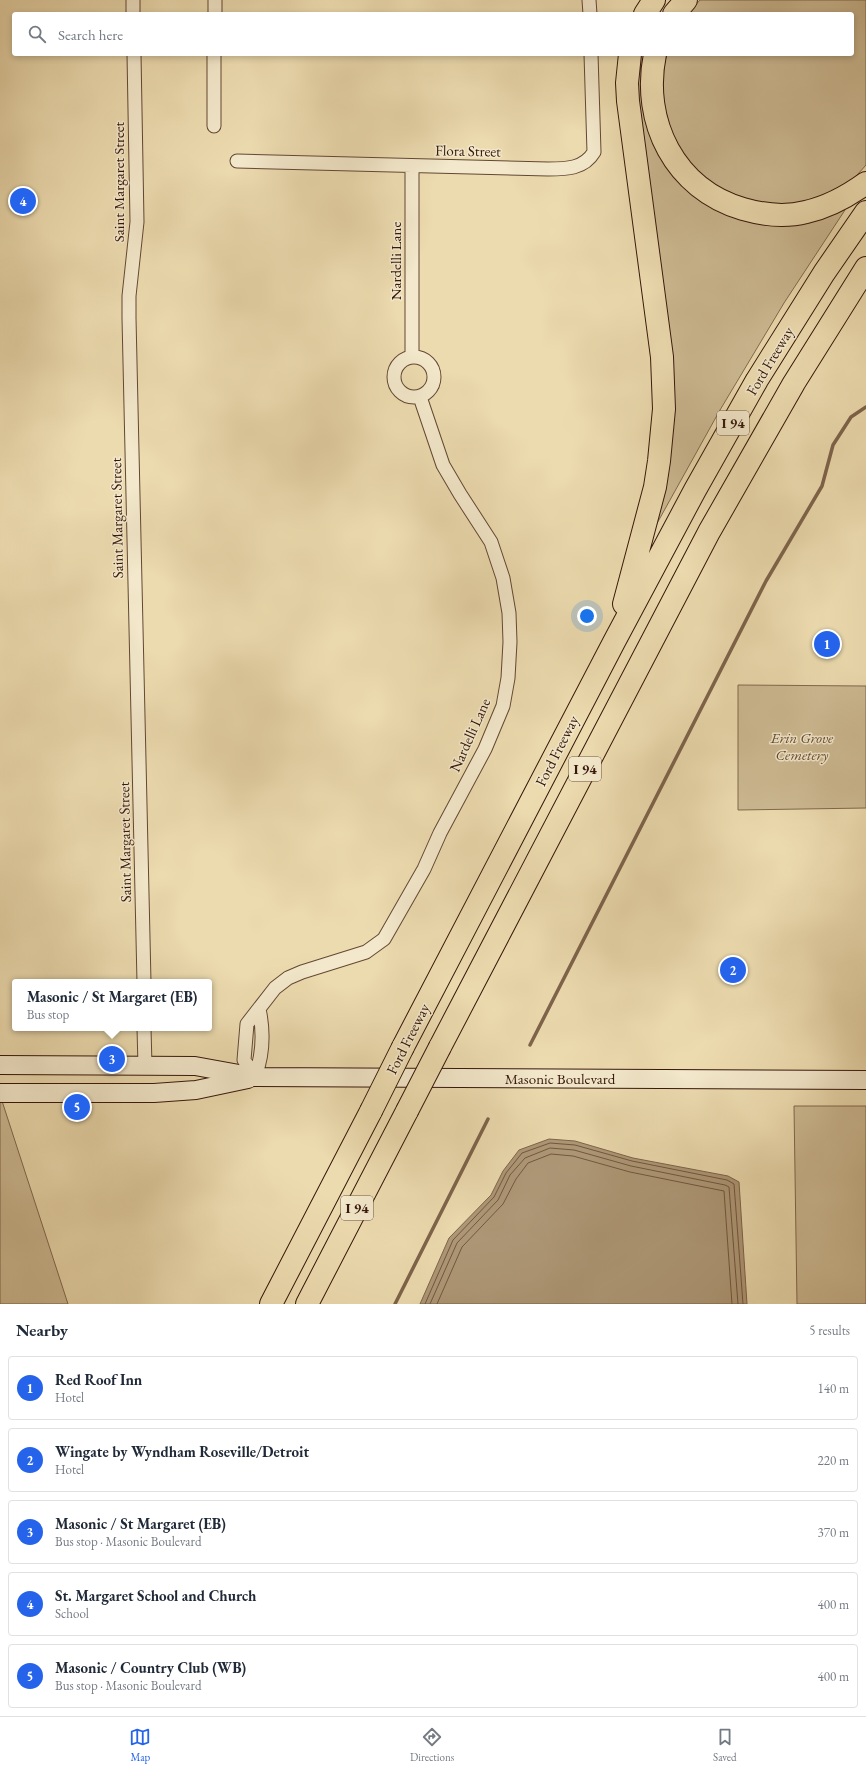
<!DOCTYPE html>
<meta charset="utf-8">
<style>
:root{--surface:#fff;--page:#f6f6f7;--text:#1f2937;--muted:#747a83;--line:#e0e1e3;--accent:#2563eb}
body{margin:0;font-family:"EB Garamond",serif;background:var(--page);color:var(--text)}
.you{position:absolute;left:587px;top:616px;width:14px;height:14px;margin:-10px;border:3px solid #fff;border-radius:50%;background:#1a73e8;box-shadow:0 0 0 6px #1a73e833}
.badge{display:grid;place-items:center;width:26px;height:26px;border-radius:50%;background:var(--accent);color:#fff;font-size:13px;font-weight:700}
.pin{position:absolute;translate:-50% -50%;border:2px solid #fff;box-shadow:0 1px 4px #0006}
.popup{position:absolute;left:12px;top:979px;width:200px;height:52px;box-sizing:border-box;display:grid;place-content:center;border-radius:4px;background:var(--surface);filter:drop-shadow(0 1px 3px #0005);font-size:13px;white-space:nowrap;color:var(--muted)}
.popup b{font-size:15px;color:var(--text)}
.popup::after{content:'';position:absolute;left:50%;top:100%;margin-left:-8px;border:8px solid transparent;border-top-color:var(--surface)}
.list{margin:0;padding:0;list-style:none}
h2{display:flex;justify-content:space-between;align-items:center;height:52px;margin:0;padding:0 16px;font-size:17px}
h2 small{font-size:13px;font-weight:400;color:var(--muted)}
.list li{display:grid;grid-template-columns:26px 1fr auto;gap:12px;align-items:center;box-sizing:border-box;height:64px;margin:0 8px 8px;padding:0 8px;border:1px solid var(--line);border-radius:4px}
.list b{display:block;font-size:15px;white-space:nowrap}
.list p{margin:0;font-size:13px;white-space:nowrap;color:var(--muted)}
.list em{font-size:13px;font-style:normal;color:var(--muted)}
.icon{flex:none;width:22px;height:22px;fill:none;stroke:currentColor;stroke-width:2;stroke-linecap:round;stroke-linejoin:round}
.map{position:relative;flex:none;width:866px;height:1304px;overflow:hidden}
.search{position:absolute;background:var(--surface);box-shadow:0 2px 6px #0003;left:12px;right:12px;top:12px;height:44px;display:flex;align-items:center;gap:10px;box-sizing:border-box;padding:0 14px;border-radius:4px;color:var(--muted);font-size:15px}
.sheet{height:412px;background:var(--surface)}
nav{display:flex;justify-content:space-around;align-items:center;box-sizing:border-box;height:56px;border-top:1px solid var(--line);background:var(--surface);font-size:11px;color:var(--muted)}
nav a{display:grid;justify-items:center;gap:2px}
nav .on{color:var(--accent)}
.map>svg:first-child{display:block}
.green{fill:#cdba93;stroke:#81684e}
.water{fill:#ae9877;stroke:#7e644b}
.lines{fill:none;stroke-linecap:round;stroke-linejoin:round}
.shore{stroke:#725740;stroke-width:1}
.stream{stroke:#7e644b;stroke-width:3.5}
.minor-casing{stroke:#634733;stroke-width:15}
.secondary-casing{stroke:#35160a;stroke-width:20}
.motorway-casing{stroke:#35160a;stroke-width:24}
.minor{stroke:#f3e8cb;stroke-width:13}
.secondary{stroke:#f3e8cb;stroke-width:18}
.motorway{stroke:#ecdbaf;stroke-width:22}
.motorway-bridge-casing{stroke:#35160a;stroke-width:24;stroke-linecap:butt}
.motorway-bridge{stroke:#ecdbaf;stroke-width:22}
.labels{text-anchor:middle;stroke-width:3;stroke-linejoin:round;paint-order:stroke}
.shield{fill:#f3e8cb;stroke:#6e5544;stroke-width:1}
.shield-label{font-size:14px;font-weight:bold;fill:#35160a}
.street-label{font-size:15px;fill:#35160a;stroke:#f3e8cb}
.park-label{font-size:15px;font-style:italic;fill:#634733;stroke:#f3e8cb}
</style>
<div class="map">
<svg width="866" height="1304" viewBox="0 0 866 1304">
<rect width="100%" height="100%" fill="#ecdbaf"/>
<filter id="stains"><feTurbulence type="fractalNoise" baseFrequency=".005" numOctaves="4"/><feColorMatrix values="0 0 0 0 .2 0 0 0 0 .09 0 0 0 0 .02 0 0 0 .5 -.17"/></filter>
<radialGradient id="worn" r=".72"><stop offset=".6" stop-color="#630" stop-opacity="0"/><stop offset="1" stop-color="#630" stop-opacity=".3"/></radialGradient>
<!-- green -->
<path class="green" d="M 700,0 L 866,0 L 866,165 L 849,184 L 835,193 L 790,206 L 752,203 L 720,190 L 693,169 L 672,138 L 662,102 L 664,65 L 667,54 L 852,54 L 852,14 L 687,14 Z
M 638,54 L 649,54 L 645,100 L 714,203 L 840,207 L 845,210 L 784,303 L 720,410 L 655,527 L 665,467 L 635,71 Z
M 738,685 L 866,686 L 866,808 L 738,810 Z
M 0,1101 L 2,1101 L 68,1304 L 0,1304 Z
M 794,1106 L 866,1106 L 866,1304 L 797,1304 Z"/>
<!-- water -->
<path class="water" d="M 549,1139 L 575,1141 L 633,1158 L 728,1176 L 739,1182 L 747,1304 L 420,1304 L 449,1238 L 491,1195 L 503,1171 L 519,1150 Z"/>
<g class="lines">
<!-- shore -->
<path class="shore" d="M 425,1304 L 453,1240 L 494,1197 L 506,1173 L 522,1153 L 550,1143 L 575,1145 L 632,1161 L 727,1180 L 734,1184 L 743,1304
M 430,1304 L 457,1243 L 498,1200 L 510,1175 L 525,1158 L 550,1148 L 574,1150 L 631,1166 L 725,1185 L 729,1187 L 738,1304
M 437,1304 L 462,1247 L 503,1204 L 516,1179 L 528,1163 L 551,1154 L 573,1156 L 630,1172 L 724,1191 L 732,1304"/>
<!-- stream -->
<path class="stream" d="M 530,1045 L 766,581 L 822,486 L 833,445 L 851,417 L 866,407
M 395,1304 L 488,1119"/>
<!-- minor casing -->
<g class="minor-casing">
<path id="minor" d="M 133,0 L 133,14
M 589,0 L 590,14
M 215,14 L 215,0
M 134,54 L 137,222 L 129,296 L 129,318 L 144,982
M 214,126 L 214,54
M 237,161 L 548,169 C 566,169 584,169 594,152 L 591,54
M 412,166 L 412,357
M394 377a20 20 0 1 1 40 0a20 20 0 1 1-40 0Z
M 144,1028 L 145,1066
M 255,1077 L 244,1060 L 247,1024 L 275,988 L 288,978 L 302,972 L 366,952 L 384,939 L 424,869 L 440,833 L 485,749 L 503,706 L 508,678 L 510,642 L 509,613 L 503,578 L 491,542 L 460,494 L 443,465 L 420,397
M 255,1077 C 263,1055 264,1032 259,1009"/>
</g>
<!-- secondary casing -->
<g class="secondary-casing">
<path id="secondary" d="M 0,1065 L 195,1066 L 255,1077 L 866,1080
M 0,1093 L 154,1093 L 196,1090 L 248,1079"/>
</g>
<!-- motorway casing -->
<g class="motorway-casing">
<path id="motorway" d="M 645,14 L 654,0
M 674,14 L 686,0
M 655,54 C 641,122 675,189 743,209 C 764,215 786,217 806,212 C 828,207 848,196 866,183
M 624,604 L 655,487 L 659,461 L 664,409 L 662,357 L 628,101 L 627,83 L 630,54
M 403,1047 L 614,642 L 695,490 L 757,380 L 824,273 L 866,212
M 440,1047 L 709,532 L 794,383 L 866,268
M 271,1304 L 371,1111
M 307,1304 L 407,1111"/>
</g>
<!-- minor -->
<use href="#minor" class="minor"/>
<!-- secondary -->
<use href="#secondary" class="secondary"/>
<!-- motorway -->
<use href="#motorway" class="motorway"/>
<!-- motorway-bridge casing -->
<g class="motorway-bridge-casing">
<path id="motorway-bridge" d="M 371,1111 L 403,1047
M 407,1111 L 440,1047"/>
</g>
<!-- motorway-bridge -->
<use href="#motorway-bridge" class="motorway-bridge"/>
</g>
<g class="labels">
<!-- shield labels -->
<g class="shield">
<rect x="717" y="411" width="32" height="24" rx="3"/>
<rect x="569" y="757" width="32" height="24" rx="3"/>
<rect x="341" y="1196" width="32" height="24" rx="3"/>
</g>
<g class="shield-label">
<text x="733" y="428">I 94</text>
<text x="585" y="774">I 94</text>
<text x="357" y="1213">I 94</text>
</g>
<!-- street labels -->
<g class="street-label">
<text transform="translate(468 151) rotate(1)" y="5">Flora Street</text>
<text transform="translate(119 182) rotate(-90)" y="5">Saint Margaret Street</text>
<text transform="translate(396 261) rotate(-90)" y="5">Nardelli Lane</text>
<text transform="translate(770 361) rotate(-59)" y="5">Ford Freeway</text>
<text transform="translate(117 518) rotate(-91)" y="5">Saint Margaret Street</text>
<text transform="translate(470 735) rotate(-66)" y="5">Nardelli Lane</text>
<text transform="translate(557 751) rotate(-63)" y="5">Ford Freeway</text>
<text transform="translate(125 842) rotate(-91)" y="5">Saint Margaret Street</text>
<text transform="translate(408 1039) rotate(-63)" y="5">Ford Freeway</text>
<text x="560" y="1084">Masonic Boulevard</text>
</g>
<!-- park labels -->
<g class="park-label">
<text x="802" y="743">Erin Grove<tspan x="802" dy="17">Cemetery</tspan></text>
</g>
</g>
<rect width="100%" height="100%" filter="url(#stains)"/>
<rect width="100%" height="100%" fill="url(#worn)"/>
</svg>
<div class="you"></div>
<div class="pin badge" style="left:827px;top:644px">1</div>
<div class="pin badge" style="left:733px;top:970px">2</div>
<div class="pin badge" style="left:112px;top:1059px">3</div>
<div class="popup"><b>Masonic / St Margaret (EB)</b>Bus stop</div>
<div class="pin badge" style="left:23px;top:201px">4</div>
<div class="pin badge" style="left:77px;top:1107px">5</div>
<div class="search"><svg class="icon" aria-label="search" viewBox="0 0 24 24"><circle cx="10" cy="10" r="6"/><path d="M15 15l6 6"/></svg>Search here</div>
</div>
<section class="sheet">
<h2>Nearby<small>5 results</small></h2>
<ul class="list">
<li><span class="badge">1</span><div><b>Red Roof Inn</b><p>Hotel</p></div><em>140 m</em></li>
<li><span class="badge">2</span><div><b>Wingate by Wyndham Roseville/Detroit</b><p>Hotel</p></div><em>220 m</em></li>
<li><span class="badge">3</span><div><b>Masonic / St Margaret (EB)</b><p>Bus stop · Masonic Boulevard</p></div><em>370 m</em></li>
<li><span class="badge">4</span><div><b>St. Margaret School and Church</b><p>School</p></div><em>400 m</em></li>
<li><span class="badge">5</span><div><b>Masonic / Country Club (WB)</b><p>Bus stop · Masonic Boulevard</p></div><em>400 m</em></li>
</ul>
</section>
<nav>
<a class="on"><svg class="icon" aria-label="map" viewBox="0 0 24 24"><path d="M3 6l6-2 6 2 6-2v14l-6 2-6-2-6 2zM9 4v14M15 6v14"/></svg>Map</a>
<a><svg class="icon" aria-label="directions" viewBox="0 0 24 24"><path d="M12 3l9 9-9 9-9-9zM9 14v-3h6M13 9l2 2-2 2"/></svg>Directions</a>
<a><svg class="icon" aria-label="saved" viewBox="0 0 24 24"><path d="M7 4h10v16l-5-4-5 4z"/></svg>Saved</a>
</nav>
